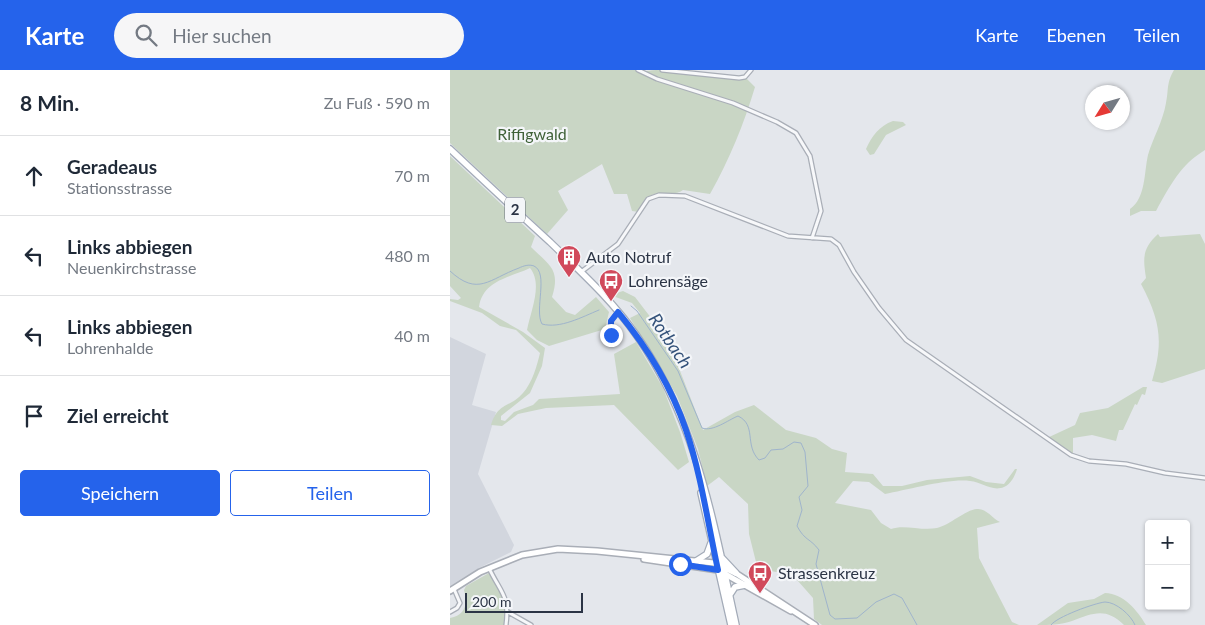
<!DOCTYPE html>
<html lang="de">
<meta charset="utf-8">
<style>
:root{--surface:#fff;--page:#f6f6f7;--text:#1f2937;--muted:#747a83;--line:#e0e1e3;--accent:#2563eb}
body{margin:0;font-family:Lato,sans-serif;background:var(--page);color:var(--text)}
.controls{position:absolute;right:15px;bottom:15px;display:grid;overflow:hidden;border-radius:5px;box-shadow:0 1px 4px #0004}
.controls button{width:45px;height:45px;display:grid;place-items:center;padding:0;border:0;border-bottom:1px solid var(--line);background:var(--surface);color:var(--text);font:25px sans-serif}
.compass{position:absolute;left:635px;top:15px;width:45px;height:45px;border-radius:50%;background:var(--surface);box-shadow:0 1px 4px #0004;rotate:233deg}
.scale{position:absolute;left:15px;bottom:12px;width:118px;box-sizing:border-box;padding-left:5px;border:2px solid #2b3445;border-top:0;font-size:14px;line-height:18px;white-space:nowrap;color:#2b3445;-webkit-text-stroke:4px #f4f6f9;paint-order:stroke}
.stop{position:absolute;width:15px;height:15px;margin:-11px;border:4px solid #2563eb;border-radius:50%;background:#fff}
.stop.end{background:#2563eb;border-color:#fff;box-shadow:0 1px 5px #0008}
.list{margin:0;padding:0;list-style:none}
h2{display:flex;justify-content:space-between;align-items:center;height:65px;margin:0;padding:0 20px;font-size:21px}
h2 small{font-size:16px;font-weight:400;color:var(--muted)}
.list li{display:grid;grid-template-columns:32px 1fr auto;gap:15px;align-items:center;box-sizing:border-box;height:80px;padding:0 20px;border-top:1px solid var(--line)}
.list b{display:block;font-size:19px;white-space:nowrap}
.list p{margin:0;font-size:16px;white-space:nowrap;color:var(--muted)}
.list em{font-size:16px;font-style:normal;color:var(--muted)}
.actions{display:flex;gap:10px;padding:15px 20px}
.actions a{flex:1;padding:11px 0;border:1px solid var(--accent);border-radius:5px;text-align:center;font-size:18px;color:var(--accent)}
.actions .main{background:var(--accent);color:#fff}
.icon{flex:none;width:28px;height:28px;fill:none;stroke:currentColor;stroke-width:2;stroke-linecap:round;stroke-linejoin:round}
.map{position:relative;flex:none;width:755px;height:555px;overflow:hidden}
header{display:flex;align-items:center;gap:30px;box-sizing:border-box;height:70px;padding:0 25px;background:var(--accent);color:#fff}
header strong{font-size:24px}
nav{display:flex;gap:28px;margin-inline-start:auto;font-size:18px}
.search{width:350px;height:45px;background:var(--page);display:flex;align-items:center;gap:12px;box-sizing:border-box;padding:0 18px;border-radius:28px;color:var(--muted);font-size:19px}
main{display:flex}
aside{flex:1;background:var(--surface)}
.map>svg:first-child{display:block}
.built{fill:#d2d6de}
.green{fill:#c9d6c5}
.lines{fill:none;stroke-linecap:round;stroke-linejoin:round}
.stream{stroke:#9fb4cc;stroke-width:1}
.minor-casing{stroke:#a9aeb7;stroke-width:5.5}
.secondary-casing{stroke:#a9aeb7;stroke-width:8}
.primary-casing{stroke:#a3abb8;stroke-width:8}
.minor{stroke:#f7f8fa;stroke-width:3}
.secondary{stroke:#fff;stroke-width:5}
.primary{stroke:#fff;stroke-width:5.5}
.route{stroke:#2563eb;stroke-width:6}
.labels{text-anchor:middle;stroke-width:4.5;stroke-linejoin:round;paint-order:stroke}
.shield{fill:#f4f6f9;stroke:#676e7b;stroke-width:1}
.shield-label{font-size:15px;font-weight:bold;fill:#2b3445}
.park-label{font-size:16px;fill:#3f6138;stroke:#f4f6f9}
.poi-label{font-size:16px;fill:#2b3445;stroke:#f4f6f9;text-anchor:start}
.water-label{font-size:18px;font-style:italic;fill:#34527a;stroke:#f4f6f9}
</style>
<header>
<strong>Karte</strong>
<div class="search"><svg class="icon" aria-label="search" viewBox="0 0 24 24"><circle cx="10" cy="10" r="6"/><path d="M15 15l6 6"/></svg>Hier suchen</div>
<nav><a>Karte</a><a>Ebenen</a><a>Teilen</a></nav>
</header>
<main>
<aside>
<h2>8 Min.<small>Zu Fuß · 590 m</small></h2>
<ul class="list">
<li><svg class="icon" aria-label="ahead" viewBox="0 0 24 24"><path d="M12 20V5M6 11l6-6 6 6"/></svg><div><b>Geradeaus</b><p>Stationsstrasse</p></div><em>70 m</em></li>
<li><svg class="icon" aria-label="left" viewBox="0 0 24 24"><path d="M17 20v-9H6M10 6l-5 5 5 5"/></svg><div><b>Links abbiegen</b><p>Neuenkirchstrasse</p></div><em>480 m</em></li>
<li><svg class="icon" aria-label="left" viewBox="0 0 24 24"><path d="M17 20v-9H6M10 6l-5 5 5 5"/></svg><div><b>Links abbiegen</b><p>Lohrenhalde</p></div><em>40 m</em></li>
<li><svg class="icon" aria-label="arrive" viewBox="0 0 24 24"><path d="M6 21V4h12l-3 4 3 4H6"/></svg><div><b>Ziel erreicht</b></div></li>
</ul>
<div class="actions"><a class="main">Speichern</a><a>Teilen</a></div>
</aside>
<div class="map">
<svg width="755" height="555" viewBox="0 0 755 555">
<rect width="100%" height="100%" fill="#e4e7ec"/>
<!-- built -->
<path class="built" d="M 0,267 L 36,284 L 22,335 L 46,342 L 28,404 L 64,475 L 61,482 L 29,498 L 0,518 Z"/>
<!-- green -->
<path class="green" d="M 0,0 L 187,0 C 194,3 198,0 206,0 C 235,1 263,7 292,10 L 296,8 L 305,17 C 294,54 279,90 260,124 L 233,120 C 223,128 207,118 198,128 C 194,131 191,138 189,142 L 182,141 L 177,124 L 164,124 L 152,94 L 108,121 L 118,140 L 97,164 L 0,73 Z
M 724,0 L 755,0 L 755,80 C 730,95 720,116 706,141 L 691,141 L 680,146 L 680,139 C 696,128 694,102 698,85 C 703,68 713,51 716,33 C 719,19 716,14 724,0 Z
M 443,51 L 453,52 L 456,55 L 436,65 L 424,84 L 420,85 L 416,79 C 422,66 429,56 443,51 Z
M 0,86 L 85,166 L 81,177 C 99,195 111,199 102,227 L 116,242 L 125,245 L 146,227 L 159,242 L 155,259 L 99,276 L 87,270 L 77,260 C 81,240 93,214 80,198 C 59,208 33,210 29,237 L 73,262 L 95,278 L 92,296 L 80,323 L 51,346 L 51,350 L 55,351 L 64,342 L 83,335 L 89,329 L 170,324 L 164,284 L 186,272 L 213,318 L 230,362 L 239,392 L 228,400 L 164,335 L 96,338 L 68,344 L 52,356 L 41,355 C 48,332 60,338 73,323 C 82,313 87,296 90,283 L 66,260 L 50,256 L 32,243 L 0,231 L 0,229 L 8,230 L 11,228 L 0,216 Z
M 708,164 L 710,167 L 750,164 L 755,174 L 755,299 L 712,313 L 702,311 C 714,271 710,250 691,214 L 696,208 C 693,188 692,179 708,164 Z
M 173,221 L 185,227 L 218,270 L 253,360 L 285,342 L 304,335 L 336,360 L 366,368 L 382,379 L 397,383 L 395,402 L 423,404 L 433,416 L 452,416 L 477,410 L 520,406 L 536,412 L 554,414 L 565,399 L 567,399 C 565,406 561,414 554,417 C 542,422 532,412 520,411 C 499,408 457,420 435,424 L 419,412 L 403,411 L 385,433 L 421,440 L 431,453 L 441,459 C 454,454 471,461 487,458 C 500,455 515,440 527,439 C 536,438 542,448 550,452 L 527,458 L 529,488 L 562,552 L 569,555 L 372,555 L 364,549 L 363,528 L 348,511 L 339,504 L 314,500 L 306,492 L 299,464 L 298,434 L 269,407 L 257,416 L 248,379 L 227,326 L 180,248 L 190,243 L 182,233 L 160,225 Z
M 693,317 L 697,317 L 695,325 L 692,324 L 687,335 L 685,334 L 673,360 L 669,360 L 666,371 L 642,365 L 623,368 L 623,385 L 597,368 L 625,355 L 630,343 L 658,338 Z
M 39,503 C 54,516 57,536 54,555 L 0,555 L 0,548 C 15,545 18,535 14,520 L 16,516 Z
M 655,523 C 674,524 687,540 696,555 L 674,555 C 656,537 643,543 622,551 C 611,555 599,555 587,555 L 618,533 L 644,529 Z"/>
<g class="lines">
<!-- stream -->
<path class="stream" d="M 0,201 C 28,227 39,209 69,198 C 73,196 79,194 84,196 C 99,203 84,240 92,254 C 110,259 132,247 149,240
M 181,236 L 187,241 L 228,301 L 252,358 C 263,362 278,350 288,346 C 307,355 294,375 309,390 L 315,388 L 321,380 L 333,379 L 344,372 L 351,373 L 355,382 L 358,416 L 349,427 L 352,440 L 347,456 C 355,471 360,468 369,480 L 366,494 L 380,545 L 385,549 L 407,548 L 426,532 L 444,524 L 452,528 L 467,555
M 601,555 C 606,547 645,533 655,532 C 666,532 681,545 685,555"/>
<!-- minor casing -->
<g class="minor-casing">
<path id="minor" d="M 188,0 L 207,9 L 283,33 L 327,52 L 346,63 L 360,86 L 371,141 L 362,168
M 212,0 L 289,8 L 295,7 L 301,0
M 131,202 L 168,174 L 198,129 L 209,125 L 235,126 L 338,166 L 381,169 L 389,175 L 404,202 L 429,238 L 456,270 L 621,385 L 639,391 L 676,394 L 715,403 L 755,408
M 161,265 L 161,251 L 168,242
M 39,498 C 50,522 60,525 56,555
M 0,542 L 7,538 L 10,533 L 4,519
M 58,542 L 81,555"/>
</g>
<!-- secondary casing -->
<g class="secondary-casing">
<path id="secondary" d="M 194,489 L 268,500 L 341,541
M 0,521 L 30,502 L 72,485 L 108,479 L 147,481 L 264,493 L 287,504 L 365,555"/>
</g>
<!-- primary casing -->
<g class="primary-casing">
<path id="primary" d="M 0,79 C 33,110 66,141 100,172 C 131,202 163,231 187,266 C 247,351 264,456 286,555
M 251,423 L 281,555
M 272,488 L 286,503
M 246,491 L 257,484 L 261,473
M 279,526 L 285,517 L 295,515"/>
</g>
<!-- minor -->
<use href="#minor" class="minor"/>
<!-- secondary -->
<use href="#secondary" class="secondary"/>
<!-- primary -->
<use href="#primary" class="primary"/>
</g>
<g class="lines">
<!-- route -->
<path class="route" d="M 161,265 L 161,251 L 168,242 C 197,277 221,316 236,360 C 251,404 258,454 268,500 L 230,494"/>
</g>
<!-- icons -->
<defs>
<g id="building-pin" transform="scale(1.25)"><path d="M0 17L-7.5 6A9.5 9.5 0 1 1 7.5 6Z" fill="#d1495b" stroke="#f4f6f9"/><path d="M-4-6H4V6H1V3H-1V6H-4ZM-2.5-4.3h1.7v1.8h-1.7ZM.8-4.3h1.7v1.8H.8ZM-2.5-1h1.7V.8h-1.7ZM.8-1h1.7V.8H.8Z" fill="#fff"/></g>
<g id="bus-pin" transform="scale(1.25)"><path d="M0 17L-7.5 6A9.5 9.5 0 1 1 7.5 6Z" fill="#d1495b" stroke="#f4f6f9"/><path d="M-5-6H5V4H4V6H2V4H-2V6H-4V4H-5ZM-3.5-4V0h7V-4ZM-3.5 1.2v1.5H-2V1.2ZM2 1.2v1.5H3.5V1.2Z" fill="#fff"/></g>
</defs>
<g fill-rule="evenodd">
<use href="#building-pin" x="119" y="187"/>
<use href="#bus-pin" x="161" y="211"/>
<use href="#bus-pin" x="310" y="503"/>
</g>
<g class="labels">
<!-- shield labels -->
<rect class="shield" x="55" y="127.5" width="20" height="25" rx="4"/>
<g class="shield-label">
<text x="65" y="145">2</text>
</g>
<!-- park labels -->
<g class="park-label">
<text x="82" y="70">Riffigwald</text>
</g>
<!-- poi labels -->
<g class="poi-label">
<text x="136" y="193">Auto Notruf</text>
<text x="178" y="217">Lohrensäge</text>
<text x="328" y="509">Strassenkreuz</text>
</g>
<!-- water labels -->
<g class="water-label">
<text transform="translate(220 271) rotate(56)" y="6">Rotbach</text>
</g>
</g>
</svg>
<div class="controls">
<button>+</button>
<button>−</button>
</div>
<svg class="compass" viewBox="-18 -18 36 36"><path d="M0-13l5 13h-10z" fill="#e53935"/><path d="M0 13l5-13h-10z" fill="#747a83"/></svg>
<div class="scale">200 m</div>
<div class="stop" style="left:230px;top:494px"></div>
<div class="stop end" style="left:161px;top:265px"></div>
</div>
</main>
